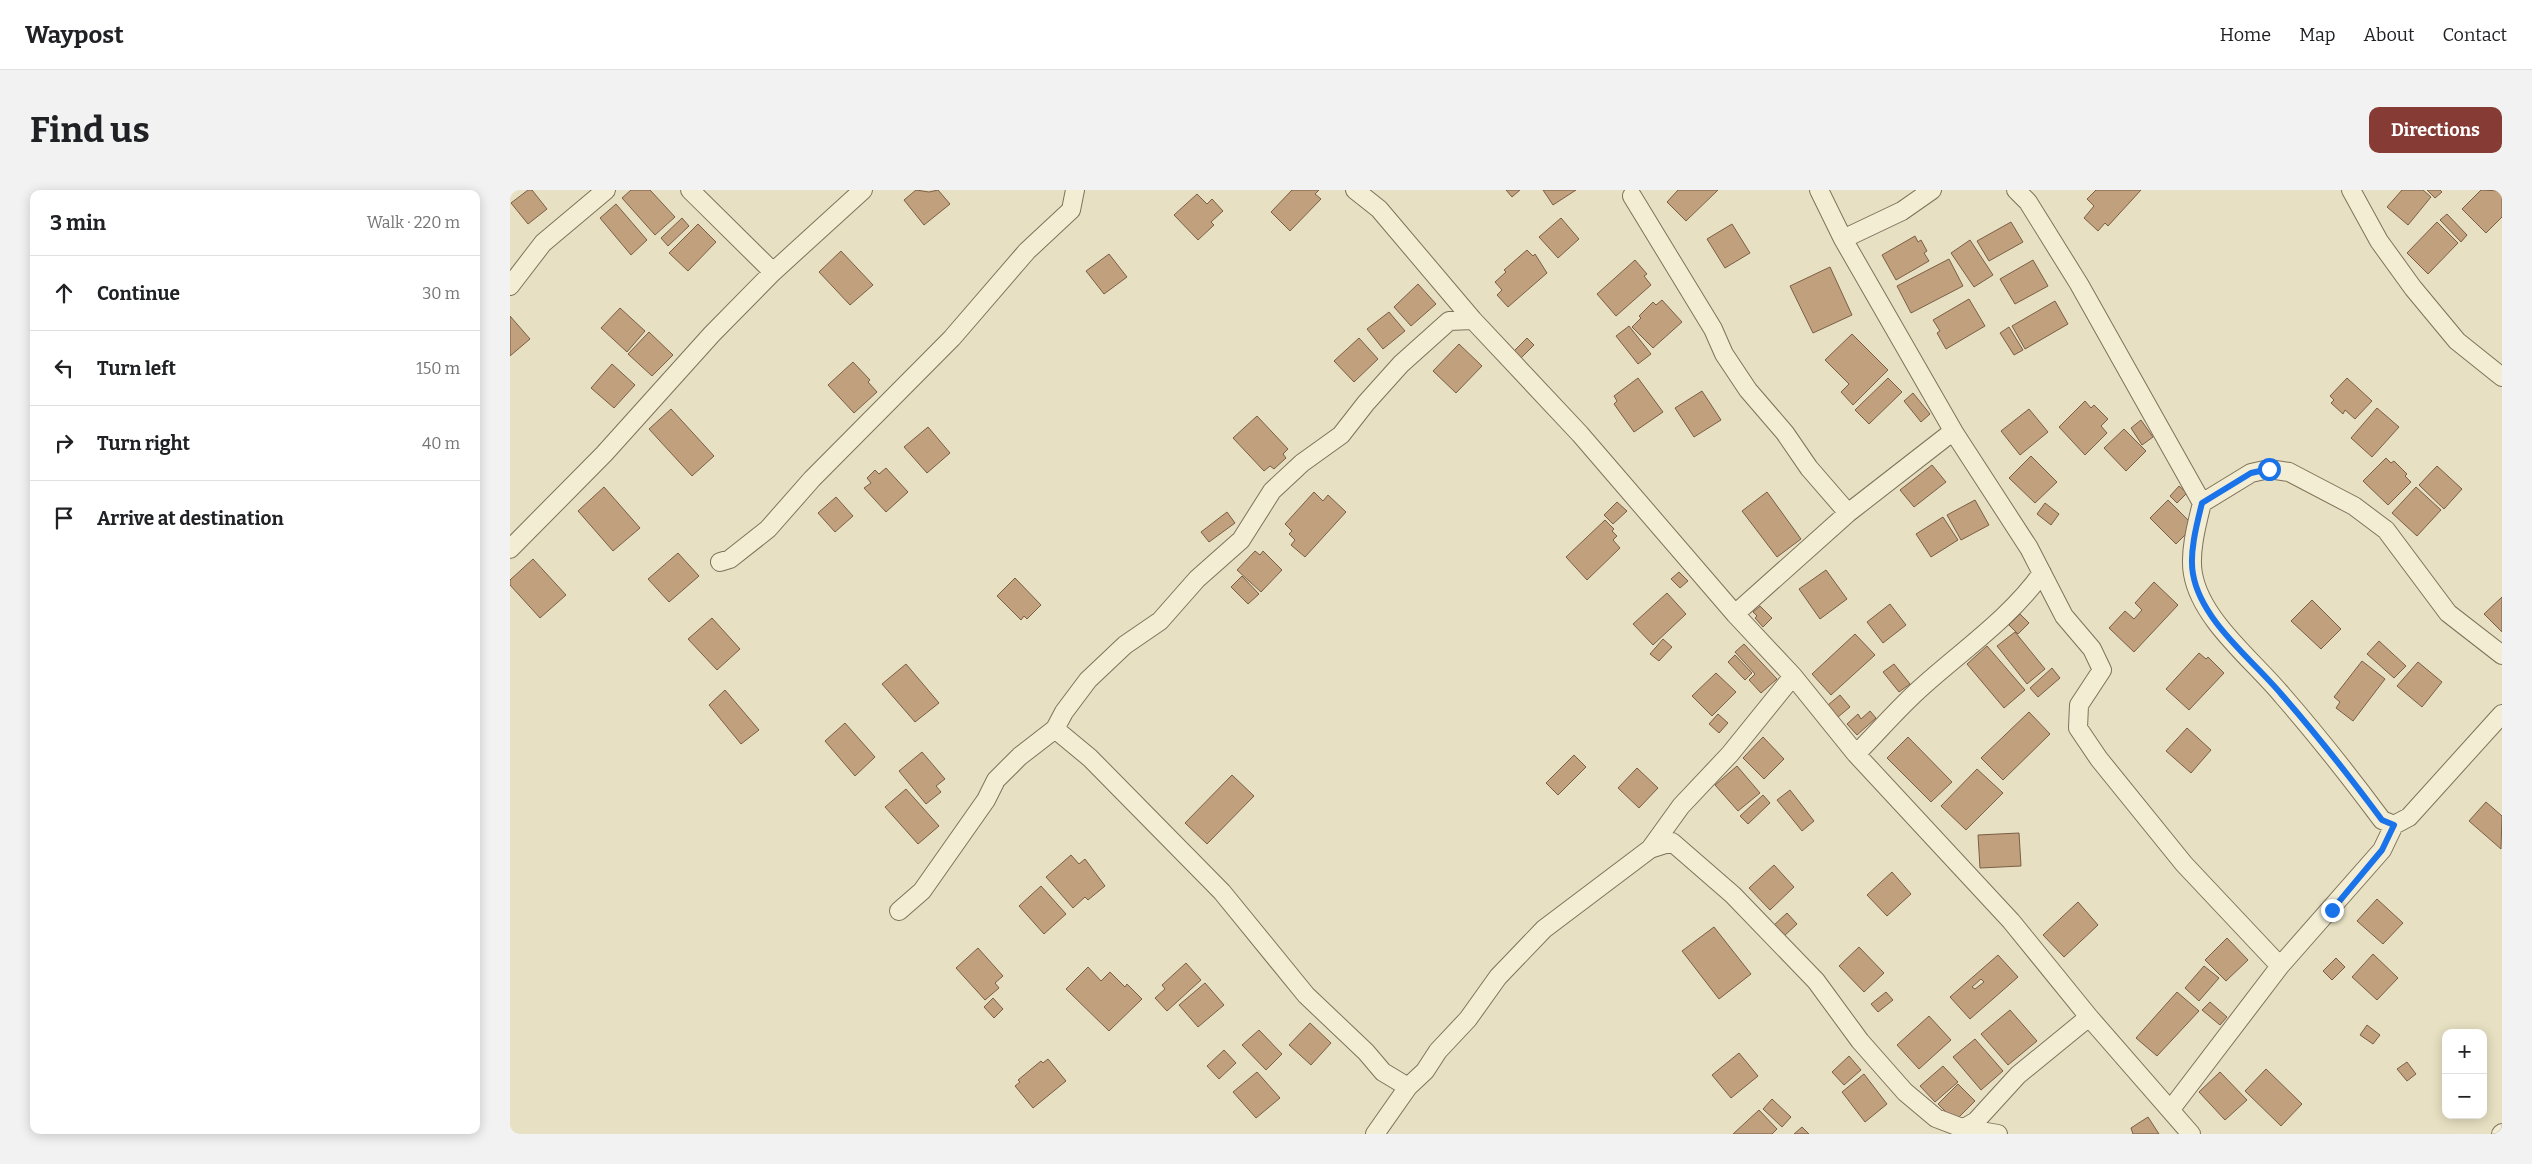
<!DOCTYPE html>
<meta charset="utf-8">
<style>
:root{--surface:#fff;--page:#f2f2f2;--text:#202124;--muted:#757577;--line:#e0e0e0;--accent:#863b34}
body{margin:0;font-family:Bitter,serif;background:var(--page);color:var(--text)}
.controls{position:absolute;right:15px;bottom:15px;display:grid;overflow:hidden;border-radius:10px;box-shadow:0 2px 12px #0003}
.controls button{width:45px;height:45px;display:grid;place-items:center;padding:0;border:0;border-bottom:1px solid var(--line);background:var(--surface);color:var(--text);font:25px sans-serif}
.stop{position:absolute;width:15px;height:15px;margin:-11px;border:4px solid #1a73e8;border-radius:50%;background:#fff}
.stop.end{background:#1a73e8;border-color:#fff;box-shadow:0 1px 5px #0008}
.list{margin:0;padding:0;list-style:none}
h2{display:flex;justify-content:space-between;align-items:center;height:65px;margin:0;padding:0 20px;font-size:21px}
h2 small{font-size:16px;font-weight:400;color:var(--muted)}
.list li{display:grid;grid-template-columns:32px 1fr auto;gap:15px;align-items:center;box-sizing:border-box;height:75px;padding:0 20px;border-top:1px solid var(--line)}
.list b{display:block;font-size:19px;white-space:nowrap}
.list em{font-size:16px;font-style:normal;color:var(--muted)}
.icon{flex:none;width:28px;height:28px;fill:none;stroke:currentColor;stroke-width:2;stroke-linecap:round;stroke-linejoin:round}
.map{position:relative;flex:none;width:1992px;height:944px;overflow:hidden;border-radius:10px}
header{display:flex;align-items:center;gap:30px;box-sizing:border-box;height:70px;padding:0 25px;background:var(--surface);border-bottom:1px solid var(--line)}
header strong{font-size:24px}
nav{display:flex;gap:28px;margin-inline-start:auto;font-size:18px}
.intro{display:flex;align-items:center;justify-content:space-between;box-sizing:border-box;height:120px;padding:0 30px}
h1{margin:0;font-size:35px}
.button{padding:12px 22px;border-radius:10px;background:var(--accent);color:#fff;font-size:18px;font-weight:700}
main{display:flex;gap:30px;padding:0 30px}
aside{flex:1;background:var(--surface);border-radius:10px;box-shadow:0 2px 12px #0003}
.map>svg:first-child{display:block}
.building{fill:#c1a07d;stroke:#7b5f45;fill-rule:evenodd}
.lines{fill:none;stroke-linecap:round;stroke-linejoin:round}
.street-casing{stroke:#7f725c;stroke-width:20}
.street{stroke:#f3edd4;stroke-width:18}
.route{stroke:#1a73e8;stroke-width:6}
</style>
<header>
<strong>Waypost</strong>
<nav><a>Home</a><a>Map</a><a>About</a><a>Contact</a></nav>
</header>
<div class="intro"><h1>Find us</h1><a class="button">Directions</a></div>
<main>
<aside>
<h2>3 min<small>Walk · 220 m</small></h2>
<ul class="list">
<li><svg class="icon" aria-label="ahead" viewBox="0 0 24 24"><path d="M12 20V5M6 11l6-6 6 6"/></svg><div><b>Continue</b></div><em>30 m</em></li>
<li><svg class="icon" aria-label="left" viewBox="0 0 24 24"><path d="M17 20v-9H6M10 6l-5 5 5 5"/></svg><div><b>Turn left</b></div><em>150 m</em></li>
<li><svg class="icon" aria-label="right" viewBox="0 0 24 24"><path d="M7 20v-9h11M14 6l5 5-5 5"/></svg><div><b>Turn right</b></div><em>40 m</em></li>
<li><svg class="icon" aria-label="arrive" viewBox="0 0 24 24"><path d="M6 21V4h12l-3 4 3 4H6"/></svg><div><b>Arrive at destination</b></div></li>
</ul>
</aside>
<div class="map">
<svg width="1992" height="944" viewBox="0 0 1992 944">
<rect width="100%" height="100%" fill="#e7e0c2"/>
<!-- building -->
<path class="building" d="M 18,0 L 22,0 L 37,19 L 18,34 L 1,13 Z
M 121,0 L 140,0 L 165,27 L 145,45 L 112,8 Z
M 406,0 L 419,2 L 428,0 L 440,14 L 414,35 L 394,10 Z
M 782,0 L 809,0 L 805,4 L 811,9 L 780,41 L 761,22 Z
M 996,0 L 1010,0 L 1002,7 Z
M 1033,0 L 1066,0 L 1043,15 Z
M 1168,0 L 1208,0 L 1176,31 L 1157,12 Z
M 1586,0 L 1631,0 L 1598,36 L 1595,33 L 1588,41 L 1574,28 L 1584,16 L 1577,9 Z
M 1892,0 L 1913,0 L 1921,7 L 1898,35 L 1877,17 Z
M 1917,0 L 1930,0 L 1932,2 L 1925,8 Z
M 1971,0 L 1992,1 L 1992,27 L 1976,43 L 1952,19 Z
M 687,4 L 697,14 L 702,9 L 713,21 L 701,32 L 704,35 L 688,50 L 664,25 Z
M 106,14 L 137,50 L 121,65 L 90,28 Z
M 1937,24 L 1957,45 L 1951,52 L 1930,30 Z
M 172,28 L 179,36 L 158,56 L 151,48 Z
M 1051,28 L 1069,49 L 1048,68 L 1029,47 Z
M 1501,32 L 1513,52 L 1479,71 L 1467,51 Z
M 1927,32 L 1948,53 L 1918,84 L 1897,63 Z
M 188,34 L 206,52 L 178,81 L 159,63 Z
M 1222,34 L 1240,63 L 1215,78 L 1197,49 Z
M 1405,46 L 1408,52 L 1411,50 L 1417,61 L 1414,63 L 1419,71 L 1386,90 L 1372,65 Z
M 1460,50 L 1483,85 L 1464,97 L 1441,63 Z
M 1017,60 L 1023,66 L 1025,64 L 1037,83 L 998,117 L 987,105 L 992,100 L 985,92 L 996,82 L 994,80 Z
M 331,61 L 363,95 L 340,115 L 309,82 Z
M 599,64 L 617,87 L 594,104 L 576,81 Z
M 1439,69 L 1453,96 L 1401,123 L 1387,96 Z
M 1125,70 L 1137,84 L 1134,86 L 1141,95 L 1106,126 L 1087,104 Z
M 1523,70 L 1538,96 L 1505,114 L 1490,89 Z
M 1320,77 L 1342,125 L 1303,143 L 1280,96 Z
M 908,94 L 926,114 L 901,136 L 884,117 Z
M 1459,109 L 1475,136 L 1436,159 L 1427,143 L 1430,141 L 1423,130 Z
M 1152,110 L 1172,132 L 1143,158 L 1122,137 L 1131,128 L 1129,126 L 1143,112 L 1146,115 Z
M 1545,111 L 1558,134 L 1515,159 L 1502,136 Z
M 110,118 L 135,141 L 117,162 L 91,138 Z
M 879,122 L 895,141 L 873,159 L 857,139 Z
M 0,126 L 20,149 L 0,166 Z
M 1119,136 L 1141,164 L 1128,174 L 1106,146 Z
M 1499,137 L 1513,160 L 1504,165 L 1490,143 Z
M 139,142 L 163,165 L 142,186 L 118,164 Z
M 1342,144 L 1378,180 L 1343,215 L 1331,202 L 1339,194 L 1315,170 Z
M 849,148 L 868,169 L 844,192 L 824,171 Z
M 1017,148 L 1024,155 L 1011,168 L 1004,161 Z
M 949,154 L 972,176 L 946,203 L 923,181 Z
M 343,172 L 360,190 L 358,192 L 367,202 L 344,223 L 318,195 Z
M 102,174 L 125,195 L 104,218 L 81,198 Z
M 1128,188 L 1153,222 L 1124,242 L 1104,214 L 1107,211 L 1104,206 Z
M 1378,188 L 1392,202 L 1359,234 L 1345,220 Z
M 1837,188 L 1862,211 L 1845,229 L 1835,220 L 1833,224 L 1821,213 L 1824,210 L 1820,206 Z
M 1192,201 L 1211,230 L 1184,247 L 1165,218 Z
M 1403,203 L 1420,224 L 1411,232 L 1394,211 Z
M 1575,211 L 1581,218 L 1584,215 L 1598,229 L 1591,236 L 1597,243 L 1575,265 L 1549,237 Z
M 1867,218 L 1889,237 L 1862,267 L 1841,248 Z
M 161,219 L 204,266 L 182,286 L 139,239 Z
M 1519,219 L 1538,242 L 1510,265 L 1491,241 Z
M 747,226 L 778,259 L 773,264 L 776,268 L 764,279 L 760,276 L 754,281 L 723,248 Z
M 1631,230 L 1643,247 L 1632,255 L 1621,238 Z
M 418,237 L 440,263 L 417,283 L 394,257 Z
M 1614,239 L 1636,261 L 1616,281 L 1594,258 Z
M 1521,266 L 1547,292 L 1525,313 L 1499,288 Z
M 1876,268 L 1881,273 L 1884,271 L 1897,284 L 1895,286 L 1901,292 L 1878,315 L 1853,291 Z
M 1422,275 L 1436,292 L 1404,317 L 1390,300 Z
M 1927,276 L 1952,299 L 1934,319 L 1909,295 Z
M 376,278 L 398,302 L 376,322 L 354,298 L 361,293 L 357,288 L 365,280 L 369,284 Z
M 1669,296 L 1677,303 L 1667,313 L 1660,306 Z
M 94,297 L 130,338 L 103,361 L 68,321 Z
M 1906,297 L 1931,320 L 1907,346 L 1882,323 Z
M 804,302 L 813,311 L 818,305 L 836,322 L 795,367 L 781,355 L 785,350 L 779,344 L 782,341 L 775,334 Z
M 1257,302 L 1291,349 L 1267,367 L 1232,321 Z
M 326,307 L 343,326 L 325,342 L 308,323 Z
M 1465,310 L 1479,335 L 1451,350 L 1437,325 Z
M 1658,310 L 1684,336 L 1666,354 L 1640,328 Z
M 1107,312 L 1117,321 L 1103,334 L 1094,325 Z
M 1535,313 L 1549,324 L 1541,335 L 1527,324 Z
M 717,322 L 725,333 L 699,352 L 691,342 Z
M 1433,327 L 1448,350 L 1421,367 L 1406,344 Z
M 1095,330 L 1104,339 L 1102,341 L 1107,346 L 1103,350 L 1110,358 L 1077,390 L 1056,367 Z
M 745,361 L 750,365 L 753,361 L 772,380 L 751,402 L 727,380 Z
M 168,363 L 189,386 L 159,412 L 138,389 Z
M 23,369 L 56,405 L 30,428 L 0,395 L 0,390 Z
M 1316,380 L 1337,409 L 1310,429 L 1289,399 Z
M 1169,382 L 1178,391 L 1170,398 L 1161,389 Z
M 732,386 L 749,404 L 738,414 L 721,397 Z
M 505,388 L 531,415 L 517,429 L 514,426 L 511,430 L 487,406 Z
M 1644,392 L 1668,415 L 1624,462 L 1599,438 L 1615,421 L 1624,429 L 1632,420 L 1625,413 Z
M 1157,403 L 1176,424 L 1143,455 L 1123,434 Z
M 1992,407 L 1992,442 L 1974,424 Z
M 1802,410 L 1831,439 L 1811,459 L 1781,431 Z
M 1380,414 L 1396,435 L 1373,453 L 1357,432 Z
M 1250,416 L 1262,428 L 1253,437 L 1245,428 L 1247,426 L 1243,422 Z
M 1510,424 L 1519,433 L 1508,444 L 1499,435 Z
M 202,428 L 230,459 L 207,480 L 178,449 Z
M 1505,442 L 1535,479 L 1517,494 L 1487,456 Z
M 1345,444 L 1365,465 L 1321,505 L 1302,484 Z
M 1153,449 L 1162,457 L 1149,471 L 1140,464 Z
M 1869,451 L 1896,476 L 1884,488 L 1857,464 Z
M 1234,454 L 1267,489 L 1251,503 L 1239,490 L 1245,484 L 1225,462 Z
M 1477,456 L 1515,500 L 1494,518 L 1457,474 Z
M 1689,463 L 1696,469 L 1698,467 L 1714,483 L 1679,520 L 1656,499 Z
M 1225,465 L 1242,483 L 1235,490 L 1218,472 Z
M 1852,471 L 1875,489 L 1843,531 L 1826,518 L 1830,512 L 1824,507 Z
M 1908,472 L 1932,492 L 1912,517 L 1887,496 Z
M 396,474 L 429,513 L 405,532 L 372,494 Z
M 1384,474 L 1400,494 L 1389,502 L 1373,482 Z
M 1542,478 L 1550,488 L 1528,507 L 1520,498 Z
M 1206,483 L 1226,502 L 1202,526 L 1182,506 Z
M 215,500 L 249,540 L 231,554 L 199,515 Z
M 1330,505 L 1340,517 L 1328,527 L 1318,515 Z
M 1360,521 L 1366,528 L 1347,545 L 1337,534 L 1348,524 L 1351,529 Z
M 1519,522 L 1540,544 L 1493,590 L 1471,568 Z
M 1208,524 L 1218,533 L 1209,543 L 1199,534 Z
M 335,533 L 365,567 L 345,586 L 315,551 Z
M 1677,538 L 1701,560 L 1681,583 L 1656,561 Z
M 1253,547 L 1274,569 L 1254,589 L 1233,568 Z
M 1398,547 L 1442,592 L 1421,612 L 1377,568 Z
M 412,562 L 435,589 L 426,596 L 431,602 L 416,614 L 389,581 Z
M 1064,565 L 1076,577 L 1048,605 L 1036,593 Z
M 1227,576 L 1250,603 L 1228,621 L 1205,595 Z
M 1127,578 L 1148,598 L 1129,618 L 1108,598 Z
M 1467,579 L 1493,603 L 1456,640 L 1431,616 Z
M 722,585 L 744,606 L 697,654 L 675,633 Z
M 396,599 L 429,636 L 408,654 L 375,617 Z
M 1280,600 L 1304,631 L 1292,641 L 1267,610 Z
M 1253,605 L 1260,613 L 1238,634 L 1230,626 Z
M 1976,612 L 1992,626 L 1991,659 L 1959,631 Z
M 1509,643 L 1511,676 L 1470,678 L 1468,645 Z
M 561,665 L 569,674 L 575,669 L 595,696 L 578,710 L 575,707 L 563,718 L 536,687 Z
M 1264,675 L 1284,697 L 1260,720 L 1239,698 Z
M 1382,682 L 1401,704 L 1377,726 L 1357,705 Z
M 531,696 L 556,724 L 534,744 L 509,716 Z
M 1867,709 L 1893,733 L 1873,754 L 1847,731 Z
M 1568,712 L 1588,735 L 1554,767 L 1533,745 Z
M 1277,723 L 1287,734 L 1273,747 L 1263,736 Z
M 1204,737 L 1241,784 L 1209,809 L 1172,761 Z
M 1717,748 L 1738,770 L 1716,791 L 1695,770 Z
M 1349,757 L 1374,783 L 1354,802 L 1329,776 Z
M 468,758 L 493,786 L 485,793 L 489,798 L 475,810 L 446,778 Z
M 1863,764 L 1888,788 L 1867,810 L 1842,787 Z
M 1488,765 L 1508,787 L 1460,829 L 1440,807 ZM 1471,789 L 1474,792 L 1465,799 L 1462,797 Z
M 1826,768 L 1835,777 L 1822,790 L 1813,781 Z
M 676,773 L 691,790 L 657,821 L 645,808 L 655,799 L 652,795 Z
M 1694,776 L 1709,788 L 1689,811 L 1675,798 Z
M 578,777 L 591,791 L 600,782 L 615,797 L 617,794 L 632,809 L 599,841 L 556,799 Z
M 695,793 L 714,815 L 688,837 L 669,815 Z
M 1376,802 L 1383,810 L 1368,822 L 1361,814 Z
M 1667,802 L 1689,821 L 1647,866 L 1626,848 Z
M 483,808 L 493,819 L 484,828 L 474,817 Z
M 1700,812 L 1717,827 L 1710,835 L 1692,820 Z
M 1500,820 L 1527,851 L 1498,875 L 1471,844 Z
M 1419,826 L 1441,850 L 1409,879 L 1387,855 Z
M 800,833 L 821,853 L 801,875 L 779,855 Z
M 1857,835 L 1870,845 L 1863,854 L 1850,845 Z
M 749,840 L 772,864 L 756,880 L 732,855 Z
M 1465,849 L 1493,881 L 1471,900 L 1443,867 Z
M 714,860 L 726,873 L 709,889 L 697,876 Z
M 1229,863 L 1248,886 L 1221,908 L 1202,885 Z
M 1339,866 L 1351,880 L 1334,895 L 1322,882 Z
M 538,869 L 556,891 L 523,918 L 505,896 L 510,892 L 508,890 L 531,871 L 533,873 Z
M 1897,872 L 1906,884 L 1897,891 L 1887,879 Z
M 1433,876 L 1448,892 L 1425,912 L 1410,896 Z
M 1756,879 L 1792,914 L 1771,936 L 1735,901 Z
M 747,882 L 770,908 L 746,928 L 723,902 Z
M 1710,882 L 1737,910 L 1715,930 L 1689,902 Z
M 1354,884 L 1377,914 L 1355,932 L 1332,902 Z
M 1448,894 L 1465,911 L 1445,931 L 1428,914 Z
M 1262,909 L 1281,927 L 1272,937 L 1253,919 Z
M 1249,920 L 1267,939 L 1262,944 L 1223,944 Z
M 1638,927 L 1649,944 L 1623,944 L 1621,938 Z
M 1292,937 L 1299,944 L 1284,944 Z"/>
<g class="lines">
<!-- street casing -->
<g class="street-casing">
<path id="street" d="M 180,0 L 263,82
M 845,0 L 869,19 L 963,130 L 1070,244 L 1225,424 L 1283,486 L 1346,564 L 1501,731 L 1579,827 L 1681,944
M 1309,0 L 1333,49 L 1445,244 L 1519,358 L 1554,426 L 1582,459 L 1592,480 L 1569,515 L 1568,538 L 1589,569 L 1674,674 L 1770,776
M 1506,0 L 1518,12 L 1569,94 L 1692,313 C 1687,333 1679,363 1683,384 C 1691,430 1743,470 1772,505 C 1807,545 1840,587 1872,630 L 1884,635 L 1899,627 L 1992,524
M 1841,0 L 1869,51 L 1903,98 L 1947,151 L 1992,187
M 1122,6 L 1203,139 L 1214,164 L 1238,200 L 1275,243 L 1299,278 L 1338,323
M 1333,49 L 1392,21 L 1422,0
M 0,96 L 33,53 L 96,0
M 1692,313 L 1741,283 L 1759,279 L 1779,282 L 1844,316 L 1876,340 L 1938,423 L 1992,465
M 0,359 L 94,264 L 202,144 L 263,82 L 353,0
M 210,372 L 220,369 L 258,339 L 302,289 L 442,148 L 517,61 L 561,20 L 565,0
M 1225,424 L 1338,323 L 1437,246 L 1445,244
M 545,539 L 580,568 L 712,702 L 796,805 L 856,862 L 873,882 L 898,897
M 1346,564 C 1368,542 1389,517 1413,496 C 1452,461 1502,426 1532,383
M 1140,659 L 1162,652 L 1223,705 L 1306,791 L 1350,851 L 1395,902 L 1426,928 L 1452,938 L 1488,944
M 389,721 L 412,701 L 476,610 L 486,590 L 510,566 L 545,539 L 554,522 L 578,490 L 615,455 L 650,431 L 687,389 L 731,350 L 762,301 L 792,273 L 831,245 L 856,213 L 891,174 L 939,131 L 963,130
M 1661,919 L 1770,776 L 1872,660 L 1884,635
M 1449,941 L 1466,931 L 1508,885 L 1579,827
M 865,944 L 898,897 L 915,881 L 928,861 L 958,829 L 988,787 L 1034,739 L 1140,659 L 1171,616 L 1220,564 L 1283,486
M 1991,944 L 1992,943"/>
</g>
<!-- street -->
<use href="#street" class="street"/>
</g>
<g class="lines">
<!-- route -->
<path class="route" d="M 1759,279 L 1741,283 L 1692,313 C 1687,333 1679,363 1683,384 C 1691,431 1743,470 1772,505 C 1807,545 1840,587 1872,630 L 1884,635 L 1872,660 L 1822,720"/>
</g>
</svg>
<div class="controls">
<button>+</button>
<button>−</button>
</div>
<div class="stop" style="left:1759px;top:279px"></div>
<div class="stop end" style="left:1822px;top:720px"></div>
</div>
</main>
